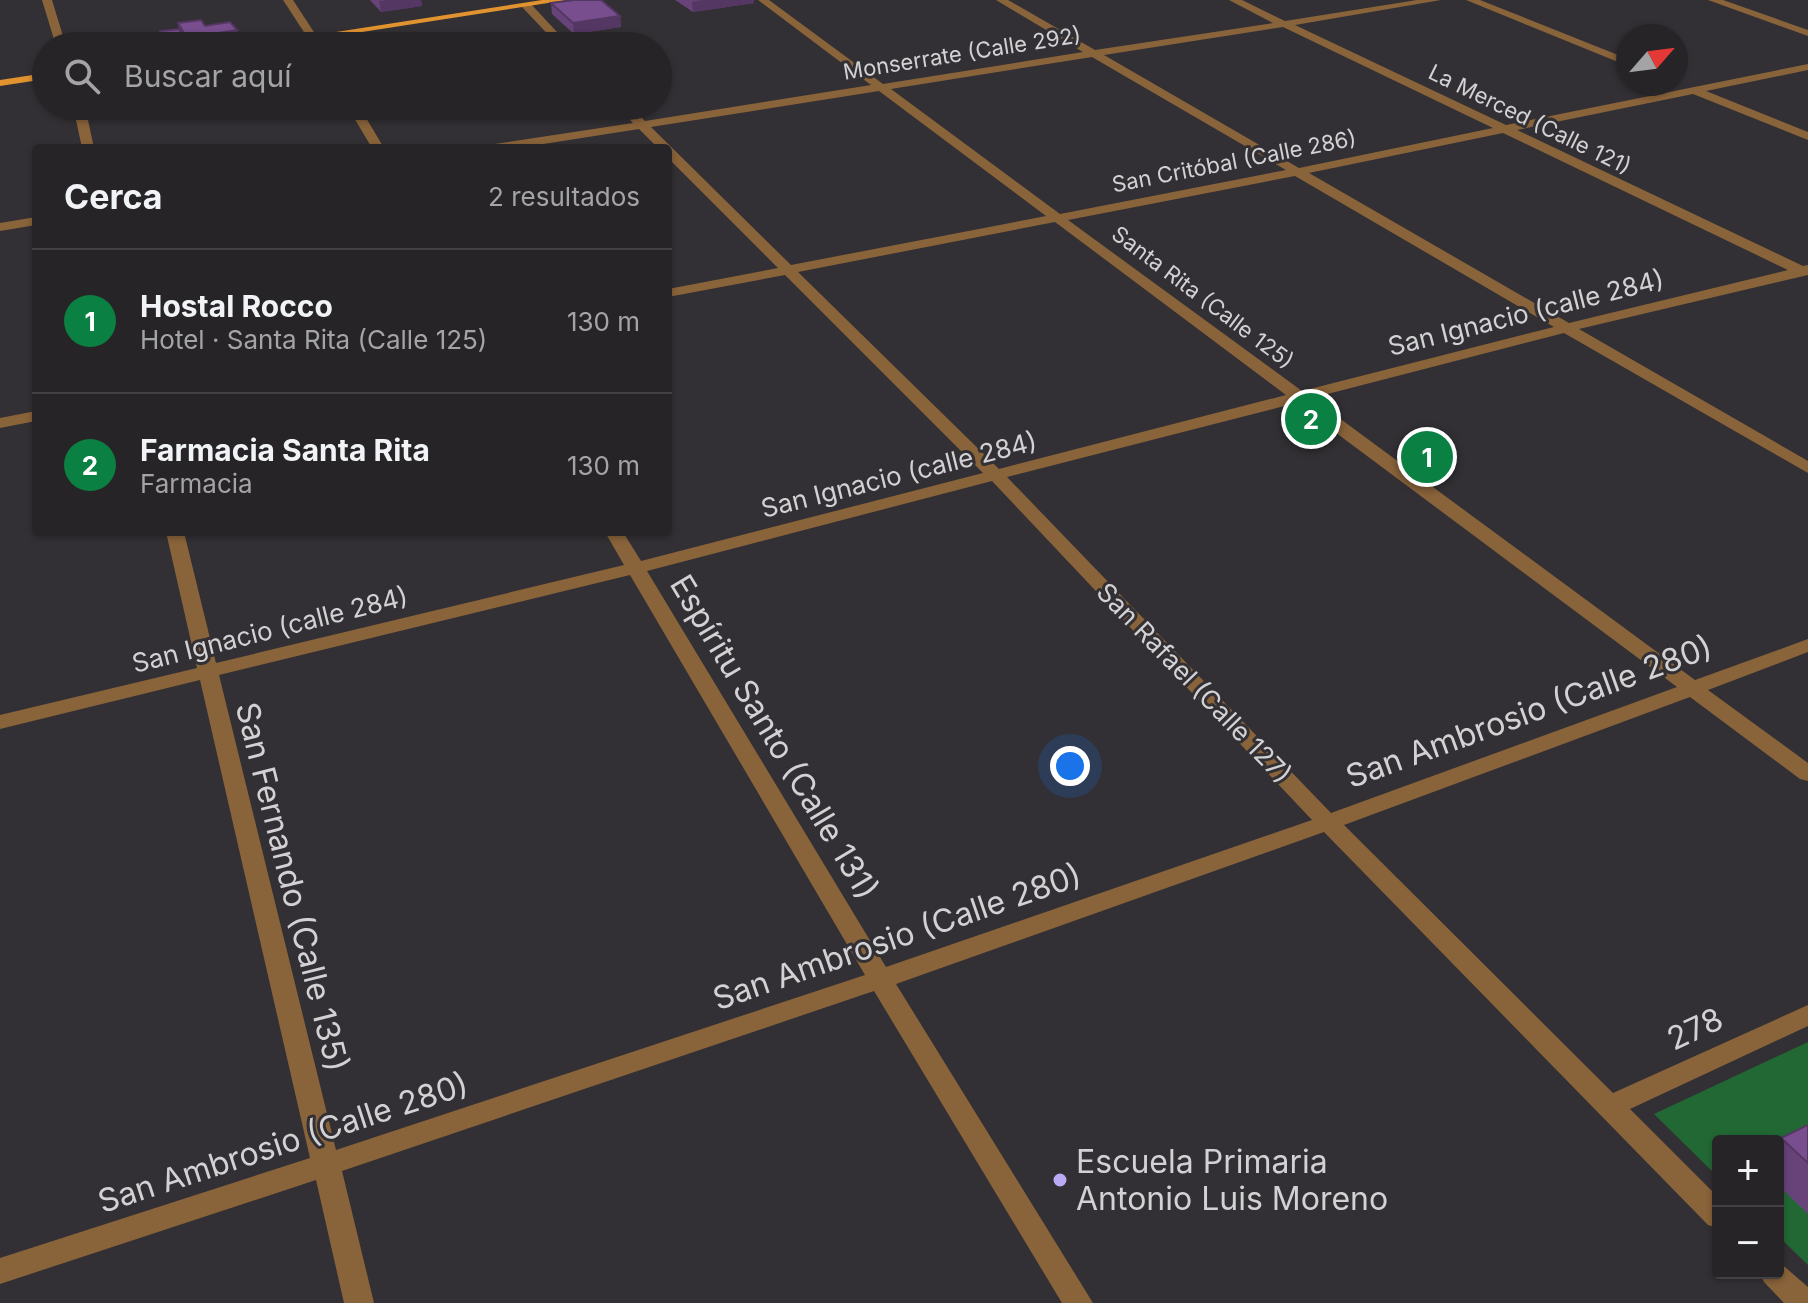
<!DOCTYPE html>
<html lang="es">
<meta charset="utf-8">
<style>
:root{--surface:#262427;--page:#2e2c2f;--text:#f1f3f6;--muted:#a4a4a7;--line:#424144;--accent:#0b8043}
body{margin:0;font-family:Inter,sans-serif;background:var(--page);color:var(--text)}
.controls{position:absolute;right:24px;bottom:24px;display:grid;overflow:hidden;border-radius:8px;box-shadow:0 2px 6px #0004}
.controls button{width:72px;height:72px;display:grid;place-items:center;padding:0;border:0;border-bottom:2px solid var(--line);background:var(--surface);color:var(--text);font:40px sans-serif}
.compass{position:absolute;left:1616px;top:24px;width:72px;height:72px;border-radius:50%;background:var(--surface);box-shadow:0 2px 6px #0004;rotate:62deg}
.you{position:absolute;left:1070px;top:766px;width:28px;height:28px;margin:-20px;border:6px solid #fff;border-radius:50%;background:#1a73e8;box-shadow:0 0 0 12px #1a73e833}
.badge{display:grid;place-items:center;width:52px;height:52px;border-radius:50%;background:var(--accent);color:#fff;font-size:26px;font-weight:700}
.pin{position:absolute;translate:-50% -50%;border:4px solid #fff;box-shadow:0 2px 8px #0006}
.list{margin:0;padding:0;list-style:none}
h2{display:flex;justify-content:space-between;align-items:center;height:104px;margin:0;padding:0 32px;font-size:34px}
h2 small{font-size:26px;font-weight:400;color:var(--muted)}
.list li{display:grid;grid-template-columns:52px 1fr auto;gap:24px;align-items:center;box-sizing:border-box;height:144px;padding:0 32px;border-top:2px solid var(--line)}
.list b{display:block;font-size:30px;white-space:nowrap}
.list p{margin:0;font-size:26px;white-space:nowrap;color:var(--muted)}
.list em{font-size:26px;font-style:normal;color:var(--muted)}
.icon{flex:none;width:44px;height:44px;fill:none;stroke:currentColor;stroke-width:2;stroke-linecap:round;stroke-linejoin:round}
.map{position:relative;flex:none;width:1808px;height:1303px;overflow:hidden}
.search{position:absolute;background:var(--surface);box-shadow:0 2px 6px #0004;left:32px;top:32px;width:640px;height:88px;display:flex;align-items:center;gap:20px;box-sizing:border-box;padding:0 28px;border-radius:44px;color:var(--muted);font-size:30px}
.panel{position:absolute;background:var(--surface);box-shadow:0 2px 6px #0004;left:32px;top:144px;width:640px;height:392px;border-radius:8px}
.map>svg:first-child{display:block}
.green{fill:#226835}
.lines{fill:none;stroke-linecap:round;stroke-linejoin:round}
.minor{fill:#89633a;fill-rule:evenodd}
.major{fill:#e1932f;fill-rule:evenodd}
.wall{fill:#67437a}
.shaded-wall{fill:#543763}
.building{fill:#784e8e;stroke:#543763;stroke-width:2}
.poi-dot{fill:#baaaf6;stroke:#323034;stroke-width:3}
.labels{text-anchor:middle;stroke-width:6;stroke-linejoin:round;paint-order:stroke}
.far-street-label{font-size:22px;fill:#d2d1d3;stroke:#323034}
.street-label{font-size:26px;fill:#d2d1d3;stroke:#323034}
.near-street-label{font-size:32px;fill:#d2d1d3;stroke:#323034}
.near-poi-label{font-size:32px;fill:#d2d1d3;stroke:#323034;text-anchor:start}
</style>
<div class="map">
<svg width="1808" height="1303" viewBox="0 0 1808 1303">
<rect width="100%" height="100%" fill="#323034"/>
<!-- green -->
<path class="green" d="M 1808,1042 L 1808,1265 L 1778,1236 L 1778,1141 L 1718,1141 L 1718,1177 L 1654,1114 Z"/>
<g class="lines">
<!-- minor -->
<path class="minor" d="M 42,0 L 52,0 L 66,46 L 56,46 Z
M 283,0 L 293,0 L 323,46 L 313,46 Z
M 758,0 L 769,0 L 883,84 L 1083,52 L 996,0 L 1008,0 L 1095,50 L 1273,23 L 1229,0 L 1242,0 L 1285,21 L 1417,0 L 1441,0 L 1295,25 L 1506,125 L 1808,64 L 1808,70 L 1706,91 L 1808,132 L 1808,140 L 1693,94 L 1517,130 L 1803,266 L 1808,265 L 1808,275 L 1579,329 L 1808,461 L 1808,473 L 1564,333 L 1312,398 L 1695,680 L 1808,639 L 1808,652 L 1708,690 L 1808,763 L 1808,781 L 1800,779 L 1690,697 L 1344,825 L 1613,1093 L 1808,1005 L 1808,1026 L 1630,1109 L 1718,1197 L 1718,1228 L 1708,1225 L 1324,832 L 896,984 L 1093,1303 L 1062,1303 L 874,991 L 342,1171 L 374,1303 L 344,1303 L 316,1180 L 0,1284 L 0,1258 L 310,1158 L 200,680 L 0,729 L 0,715 L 197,668 L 166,532 L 184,532 L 216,663 L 624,565 L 605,532 L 623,532 L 641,561 L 983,473 L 785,275 L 668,297 L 668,289 L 778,268 L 668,158 L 668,148 L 658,148 L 639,129 L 518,148 L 489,148 L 495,144 L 633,123 L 617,106 L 630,106 L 645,121 L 871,85 ZM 1283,27 L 1493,128 L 1299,168 L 1104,55 ZM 1092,57 L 1286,170 L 1060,214 L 891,89 ZM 879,91 L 1046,216 L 791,265 L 651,127 ZM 1503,133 L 1788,270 L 1569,323 L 1309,173 ZM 1295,176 L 1554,327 L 1302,391 L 1068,220 ZM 1055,222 L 1286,395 L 999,469 L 798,272 ZM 1296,403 L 1677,687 L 1331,813 L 1007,477 ZM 992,481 L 1312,820 L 886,967 L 647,571 ZM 630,575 L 865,975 L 336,1150 L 219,675 Z
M 1466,0 L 1480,0 L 1628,59 L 1628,66 Z
M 1708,0 L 1723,0 L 1808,30 L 1808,36 Z
M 522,3 L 530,3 L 570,46 L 559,46 L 522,7 Z
M 73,106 L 85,106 L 94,148 L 82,148 Z
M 347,106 L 359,106 L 384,148 L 372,148 Z
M 36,217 L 36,225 L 0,231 L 0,223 Z
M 36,411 L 36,421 L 0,428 L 0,418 Z
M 1778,1261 L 1808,1287 L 1808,1303 L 1784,1303 L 1764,1282 L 1759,1273 L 1778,1273 Z"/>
<!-- major -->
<path class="major" d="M 542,0 L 567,0 L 272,46 L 246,46 Z
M 46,73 L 46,79 L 0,86 L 0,80 Z"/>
</g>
<!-- wall -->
<path class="wall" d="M 370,0 L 421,0 L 422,6 L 381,12 Z
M 675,0 L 754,0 L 754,3 L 693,12 Z
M 551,3 L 620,16 L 621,27 L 574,34 L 552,14 Z
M 178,23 L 240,41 L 208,46 L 166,46 L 161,37 L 160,31 L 179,29 Z
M 1808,1125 L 1808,1214 L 1778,1185 L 1778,1145 L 1781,1138 Z"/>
<!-- shaded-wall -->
<path class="shaded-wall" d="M 389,0 L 421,0 L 422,6 L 381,12 L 379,1 Z
M 703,0 L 754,0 L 754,3 L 693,12 L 692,2 Z
M 620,16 L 621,27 L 574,34 L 573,23 Z
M 237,30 L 240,41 L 208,46 L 189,46 L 187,38 Z"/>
<!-- building -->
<path class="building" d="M 575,0 L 601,0 L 620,16 L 573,23 L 551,3 Z
M 201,20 L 205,26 L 230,22 L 237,30 L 187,38 L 178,23 Z
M 179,29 L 188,43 L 168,46 L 160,31 Z
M 1808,1125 L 1808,1163 L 1781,1138 Z"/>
<!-- markers -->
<circle class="poi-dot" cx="1060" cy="1180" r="8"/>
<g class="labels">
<!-- far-street labels -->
<g class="far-street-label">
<text transform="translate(962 53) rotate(-9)" y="8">Monserrate (Calle 292)</text>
<text transform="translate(1530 119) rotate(26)" y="8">La Merced (Calle 121)</text>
<text transform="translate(1234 161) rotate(-11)" y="8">San Critóbal (Calle 286)</text>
<text transform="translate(1203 297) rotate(37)" y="8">Santa Rita (Calle 125)</text>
</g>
<!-- street labels -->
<g class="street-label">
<text transform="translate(1526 313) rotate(-14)" y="9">San Ignacio (calle 284)</text>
<text transform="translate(899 475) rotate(-14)" y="9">San Ignacio (calle 284)</text>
<text transform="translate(270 630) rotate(-14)" y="9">San Ignacio (calle 284)</text>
<text transform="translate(1194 683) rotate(46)" y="9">San Rafael (Calle 127)</text>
</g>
<!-- near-street labels -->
<g class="near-street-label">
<text transform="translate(1529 712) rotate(-20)" y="11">San Ambrosio (Calle 280)</text>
<text transform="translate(774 737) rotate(59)" y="11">Espíritu Santo (Calle 131)</text>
<text transform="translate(292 887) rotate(76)" y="11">San Fernando (Calle 135)</text>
<text transform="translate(897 937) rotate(-19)" y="11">San Ambrosio (Calle 280)</text>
<text transform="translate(1695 1029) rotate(-25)" y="11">278</text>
<text transform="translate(283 1143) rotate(-18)" y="11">San Ambrosio (Calle 280)</text>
</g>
<!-- near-poi labels -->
<g class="near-poi-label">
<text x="1076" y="1173">Escuela Primaria<tspan x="1076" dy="37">Antonio Luis Moreno</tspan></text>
</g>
</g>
</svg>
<div class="controls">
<button>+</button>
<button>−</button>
</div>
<svg class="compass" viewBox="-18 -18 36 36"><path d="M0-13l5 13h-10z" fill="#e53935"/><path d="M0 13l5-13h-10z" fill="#a4a4a7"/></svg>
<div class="you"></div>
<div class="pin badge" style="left:1427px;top:457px">1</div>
<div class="pin badge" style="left:1311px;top:419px">2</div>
<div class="search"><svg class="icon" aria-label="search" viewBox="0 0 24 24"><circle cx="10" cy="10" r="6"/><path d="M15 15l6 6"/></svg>Buscar aquí</div>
<section class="panel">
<h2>Cerca<small>2 resultados</small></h2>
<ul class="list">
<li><span class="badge">1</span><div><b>Hostal Rocco</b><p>Hotel · Santa Rita (Calle 125)</p></div><em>130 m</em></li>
<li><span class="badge">2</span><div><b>Farmacia Santa Rita</b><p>Farmacia</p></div><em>130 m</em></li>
</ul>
</section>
</div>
